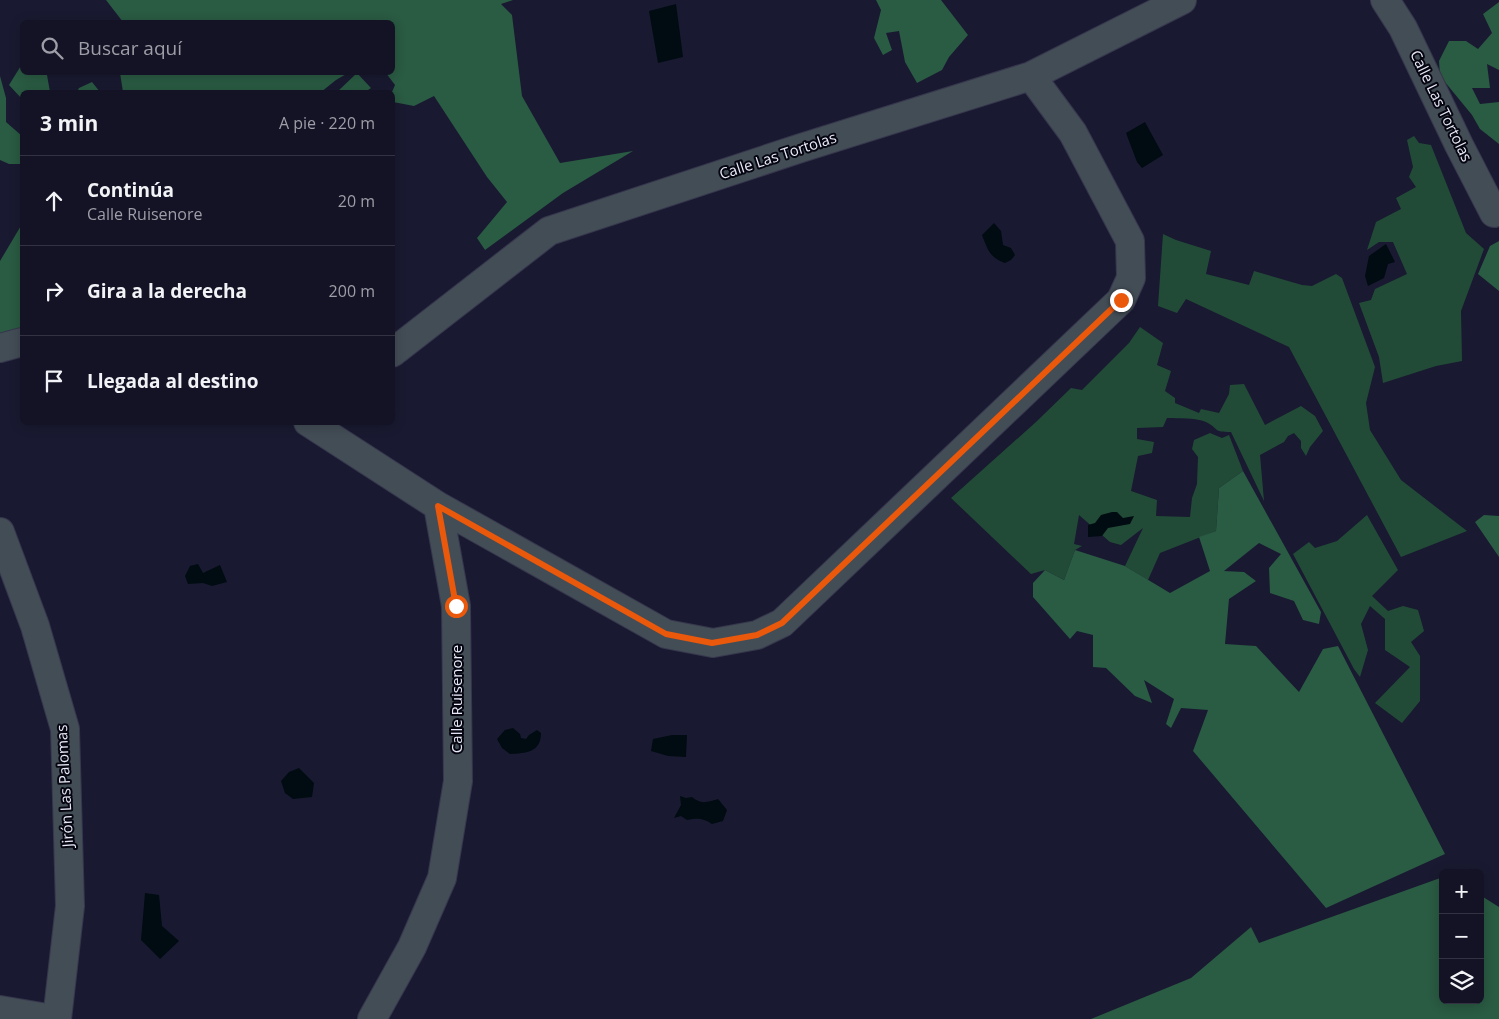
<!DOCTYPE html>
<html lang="es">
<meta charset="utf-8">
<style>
:root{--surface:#131325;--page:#1c1c2d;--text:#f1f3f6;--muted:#9d9ea7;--line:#323242}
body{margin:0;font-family:"Open Sans",sans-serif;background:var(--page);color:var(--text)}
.controls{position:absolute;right:15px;bottom:15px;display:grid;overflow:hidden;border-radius:8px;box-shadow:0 2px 12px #0003}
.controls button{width:45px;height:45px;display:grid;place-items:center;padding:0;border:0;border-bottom:1px solid var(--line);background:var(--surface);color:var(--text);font:25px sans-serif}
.stop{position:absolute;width:15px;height:15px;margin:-11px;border:4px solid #ea580c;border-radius:50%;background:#fff}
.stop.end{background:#ea580c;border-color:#fff;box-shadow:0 1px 5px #0008}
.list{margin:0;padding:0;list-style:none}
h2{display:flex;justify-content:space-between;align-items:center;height:65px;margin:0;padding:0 20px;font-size:21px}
h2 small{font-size:16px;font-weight:400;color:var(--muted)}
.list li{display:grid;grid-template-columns:32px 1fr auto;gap:15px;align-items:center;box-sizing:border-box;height:90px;padding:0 20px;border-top:1px solid var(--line)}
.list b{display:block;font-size:19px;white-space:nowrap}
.list p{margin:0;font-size:16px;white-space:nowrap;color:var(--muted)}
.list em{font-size:16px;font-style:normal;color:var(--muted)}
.icon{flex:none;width:28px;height:28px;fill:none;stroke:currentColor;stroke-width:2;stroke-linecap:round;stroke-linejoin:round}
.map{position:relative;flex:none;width:1499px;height:1019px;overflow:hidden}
.search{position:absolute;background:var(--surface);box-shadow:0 2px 12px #0003;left:20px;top:20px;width:375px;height:55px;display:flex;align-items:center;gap:12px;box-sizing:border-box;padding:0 18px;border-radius:8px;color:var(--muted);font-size:19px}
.panel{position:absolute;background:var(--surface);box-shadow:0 2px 12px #0003;left:20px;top:90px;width:375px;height:335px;border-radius:8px}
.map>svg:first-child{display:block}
.green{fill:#224b37}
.forest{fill:#2a5b43}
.water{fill:#000c11}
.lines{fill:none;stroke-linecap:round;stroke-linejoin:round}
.minor-casing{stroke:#36364d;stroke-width:30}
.minor{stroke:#434d56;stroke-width:28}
.route{stroke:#ea580c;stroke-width:6}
.labels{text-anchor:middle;stroke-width:4;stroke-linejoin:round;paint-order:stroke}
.street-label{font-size:15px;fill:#e9eafb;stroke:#060610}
</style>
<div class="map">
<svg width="1499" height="1019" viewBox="0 0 1499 1019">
<rect width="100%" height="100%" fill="#191931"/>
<!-- green -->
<path class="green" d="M 1414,136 L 1419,143 L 1431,145 L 1466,233 L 1484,249 L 1461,311 L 1462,361 L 1436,366 L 1383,383 L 1379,357 L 1359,303 L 1371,300 L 1375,289 L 1407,274 L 1393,242 L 1379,242 L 1367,250 L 1376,222 L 1401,209 L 1396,198 L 1416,187 L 1409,177 L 1413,167 L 1407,140 Z
M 1163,234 L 1176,240 L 1211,251 L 1206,274 L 1249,285 L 1254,271 L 1302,285 L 1312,286 L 1336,274 L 1342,278 L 1375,367 L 1366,403 L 1370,430 L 1401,480 L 1467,531 L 1401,557 L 1289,347 L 1186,299 L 1177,313 L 1158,306 Z
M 1140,327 L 1163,343 L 1157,365 L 1171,371 L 1165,391 L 1175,398 L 1175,403 L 1199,413 L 1201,409 L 1219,413 L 1229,394 L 1230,385 L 1244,384 L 1265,425 L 1301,406 L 1315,416 L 1323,431 L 1310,447 L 1306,456 L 1301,448 L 1301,441 L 1294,433 L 1288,436 L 1284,442 L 1260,455 L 1264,501 L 1231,432 C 1212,432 1220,429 1206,422 C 1195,417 1179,419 1167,418 L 1163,427 L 1137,428 L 1137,439 L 1154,442 L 1152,453 L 1138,456 L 1131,491 L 1157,500 L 1156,516 L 1190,517 L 1192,498 L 1197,484 L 1198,457 L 1192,449 L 1194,440 L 1210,433 L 1222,438 L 1229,435 L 1243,471 L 1219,488 L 1216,531 L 1160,553 L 1148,580 L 1125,566 L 1143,528 L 1121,545 L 1110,542 L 1079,515 L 1074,544 L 1082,546 L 1075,550 L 1064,580 L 1045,570 L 1031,574 L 951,498 L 1036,422 L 1071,388 L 1082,390 L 1129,343 Z
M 1367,515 L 1398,570 L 1372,596 L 1388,611 L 1403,606 L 1418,610 L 1424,631 L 1411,642 L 1420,656 L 1420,701 L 1402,723 L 1375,703 L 1410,667 L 1385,650 L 1385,619 L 1370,606 L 1361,624 L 1368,650 L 1360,677 L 1354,669 L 1293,554 L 1309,542 L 1315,548 L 1337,541 Z"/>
<!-- forest -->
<path class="forest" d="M 106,0 L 513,0 L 501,4 L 512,15 L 522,96 L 560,163 L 633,151 L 563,193 L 485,250 L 477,238 L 507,202 L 487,177 L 434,96 L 414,106 L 393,102 L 392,92 L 395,85 L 386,73 L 392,72 L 392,22 L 123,22 Z
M 876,0 L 941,0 L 968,35 L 949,57 L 942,70 L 917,83 L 905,62 L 899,31 L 886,33 L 892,50 L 883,55 L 874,38 L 881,10 Z
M 1499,2 L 1499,70 L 1487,64 L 1490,88 L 1472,88 L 1480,104 L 1499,102 L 1499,144 L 1480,129 L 1472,115 L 1440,76 L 1439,61 L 1449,41 L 1466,41 L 1478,49 L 1492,33 L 1483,14 Z
M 22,64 L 22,72 L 43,73 L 47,75 L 50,92 L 22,92 L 22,99 L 9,85 Z
M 120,73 L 120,72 L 348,73 L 336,80 L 321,92 L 123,92 Z
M 357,73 L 371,88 L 365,92 L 337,92 Z
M 0,76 L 6,98 L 6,122 L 22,136 L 22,164 L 9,164 L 0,160 Z
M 92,82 L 100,92 L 77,92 L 79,88 Z
M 22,224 L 22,334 L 0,341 L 0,261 Z
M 1499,241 L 1499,291 L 1478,274 L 1490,246 Z
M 1243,471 L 1321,612 L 1319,624 L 1303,620 L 1294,601 L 1270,593 L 1269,568 L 1281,554 L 1259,543 L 1224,571 L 1244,572 L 1256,581 L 1229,599 L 1225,644 L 1256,646 L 1299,692 L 1323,649 L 1338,646 L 1445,854 L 1326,908 L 1193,751 L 1208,710 L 1181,708 L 1171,728 L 1166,724 L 1174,699 L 1144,680 L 1152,703 L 1135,696 L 1106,668 L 1093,667 L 1093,635 L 1077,631 L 1070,639 L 1033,597 L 1033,583 L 1045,570 L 1064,580 L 1075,550 L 1125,566 L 1170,593 L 1210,571 L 1199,537 L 1216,531 L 1219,488 Z
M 1484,515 L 1499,516 L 1499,557 L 1475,522 Z
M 1443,877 L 1443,1000 L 1480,1000 L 1480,895 L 1499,907 L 1499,1019 L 1091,1019 L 1191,978 L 1251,927 L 1259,943 Z"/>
<!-- water -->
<path class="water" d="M 676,4 L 683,57 L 658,63 L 649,11 Z
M 1145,122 L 1163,155 L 1142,168 L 1137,162 L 1126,133 Z
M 994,223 L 1001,231 L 1003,245 L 1011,248 L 1015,255 L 1011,260 L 1005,263 C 989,257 988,250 982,235 Z
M 1386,244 L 1395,262 L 1388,264 L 1384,278 L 1368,286 L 1365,276 L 1369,256 Z
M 1112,512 L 1117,512 L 1123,518 L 1134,516 L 1130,524 L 1108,528 L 1102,536 L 1088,537 L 1088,525 L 1095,523 L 1101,515 Z
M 198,564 L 203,573 L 220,565 L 227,582 L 212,586 L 203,583 L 188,584 L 185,576 L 190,566 Z
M 513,728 L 520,734 L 521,738 L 526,739 L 529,735 L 537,730 L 541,733 C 541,753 525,753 510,754 L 502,748 L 497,739 L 505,730 Z
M 672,735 L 687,735 L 686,757 L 668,756 L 651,751 L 653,739 Z
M 299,768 L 314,783 L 312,797 L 293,799 L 285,793 L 281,781 L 289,772 Z
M 680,796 L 686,798 L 692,797 C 702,805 707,802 718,799 L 727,810 L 723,821 L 712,824 C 703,818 698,818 687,820 L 681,816 L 674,818 L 681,805 Z
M 145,893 L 159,895 L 162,926 L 179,941 L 160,959 L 141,940 Z"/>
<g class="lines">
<!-- minor casing -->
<g class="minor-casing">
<path id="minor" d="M 1385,0 L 1403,28 L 1459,145 L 1494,213
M 0,348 L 22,342
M 392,353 L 549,231 L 801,148 L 1031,76 L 1182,0
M 308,422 L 438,506 L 456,606 L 458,781 L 442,878 L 412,947 L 372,1019
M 438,506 L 666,634 L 713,643 L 757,635 L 782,623 L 1121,300 L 1131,278 L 1130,241 L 1073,133 L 1031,76
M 0,532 L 35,626 L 65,729 L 70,906 L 57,1019
M 0,1010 L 53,1019"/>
</g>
<!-- minor -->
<use href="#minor" class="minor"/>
</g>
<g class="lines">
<!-- route -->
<path class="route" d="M 456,606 L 438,506 L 666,634 L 712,643 L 757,635 L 782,623 L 1121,300"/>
</g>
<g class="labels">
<!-- street labels -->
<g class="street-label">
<text transform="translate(1441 106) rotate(64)" y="5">Calle Las Tortolas</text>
<text transform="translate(778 156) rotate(-18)" y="5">Calle Las Tortolas</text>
<text transform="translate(457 699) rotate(-90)" y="5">Calle Ruisenore</text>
<text transform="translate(65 786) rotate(-93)" y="5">Jirón Las Palomas</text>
</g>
</g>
</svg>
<div class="controls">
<button>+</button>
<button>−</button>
<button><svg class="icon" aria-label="layers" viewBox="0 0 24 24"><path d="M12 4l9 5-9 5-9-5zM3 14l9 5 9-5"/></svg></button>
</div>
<div class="stop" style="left:456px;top:606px"></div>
<div class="stop end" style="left:1121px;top:300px"></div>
<div class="search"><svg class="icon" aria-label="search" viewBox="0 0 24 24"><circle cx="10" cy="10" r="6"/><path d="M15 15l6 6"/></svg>Buscar aquí</div>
<section class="panel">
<h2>3 min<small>A pie · 220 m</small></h2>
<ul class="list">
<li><svg class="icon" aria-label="ahead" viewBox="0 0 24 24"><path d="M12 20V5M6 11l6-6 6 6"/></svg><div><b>Continúa</b><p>Calle Ruisenore</p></div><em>20 m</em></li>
<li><svg class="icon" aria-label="right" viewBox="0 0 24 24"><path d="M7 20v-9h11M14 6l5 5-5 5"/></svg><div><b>Gira a la derecha</b></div><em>200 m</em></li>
<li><svg class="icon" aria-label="arrive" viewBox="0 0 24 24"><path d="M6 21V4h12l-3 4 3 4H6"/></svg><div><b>Llegada al destino</b></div></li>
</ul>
</section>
</div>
